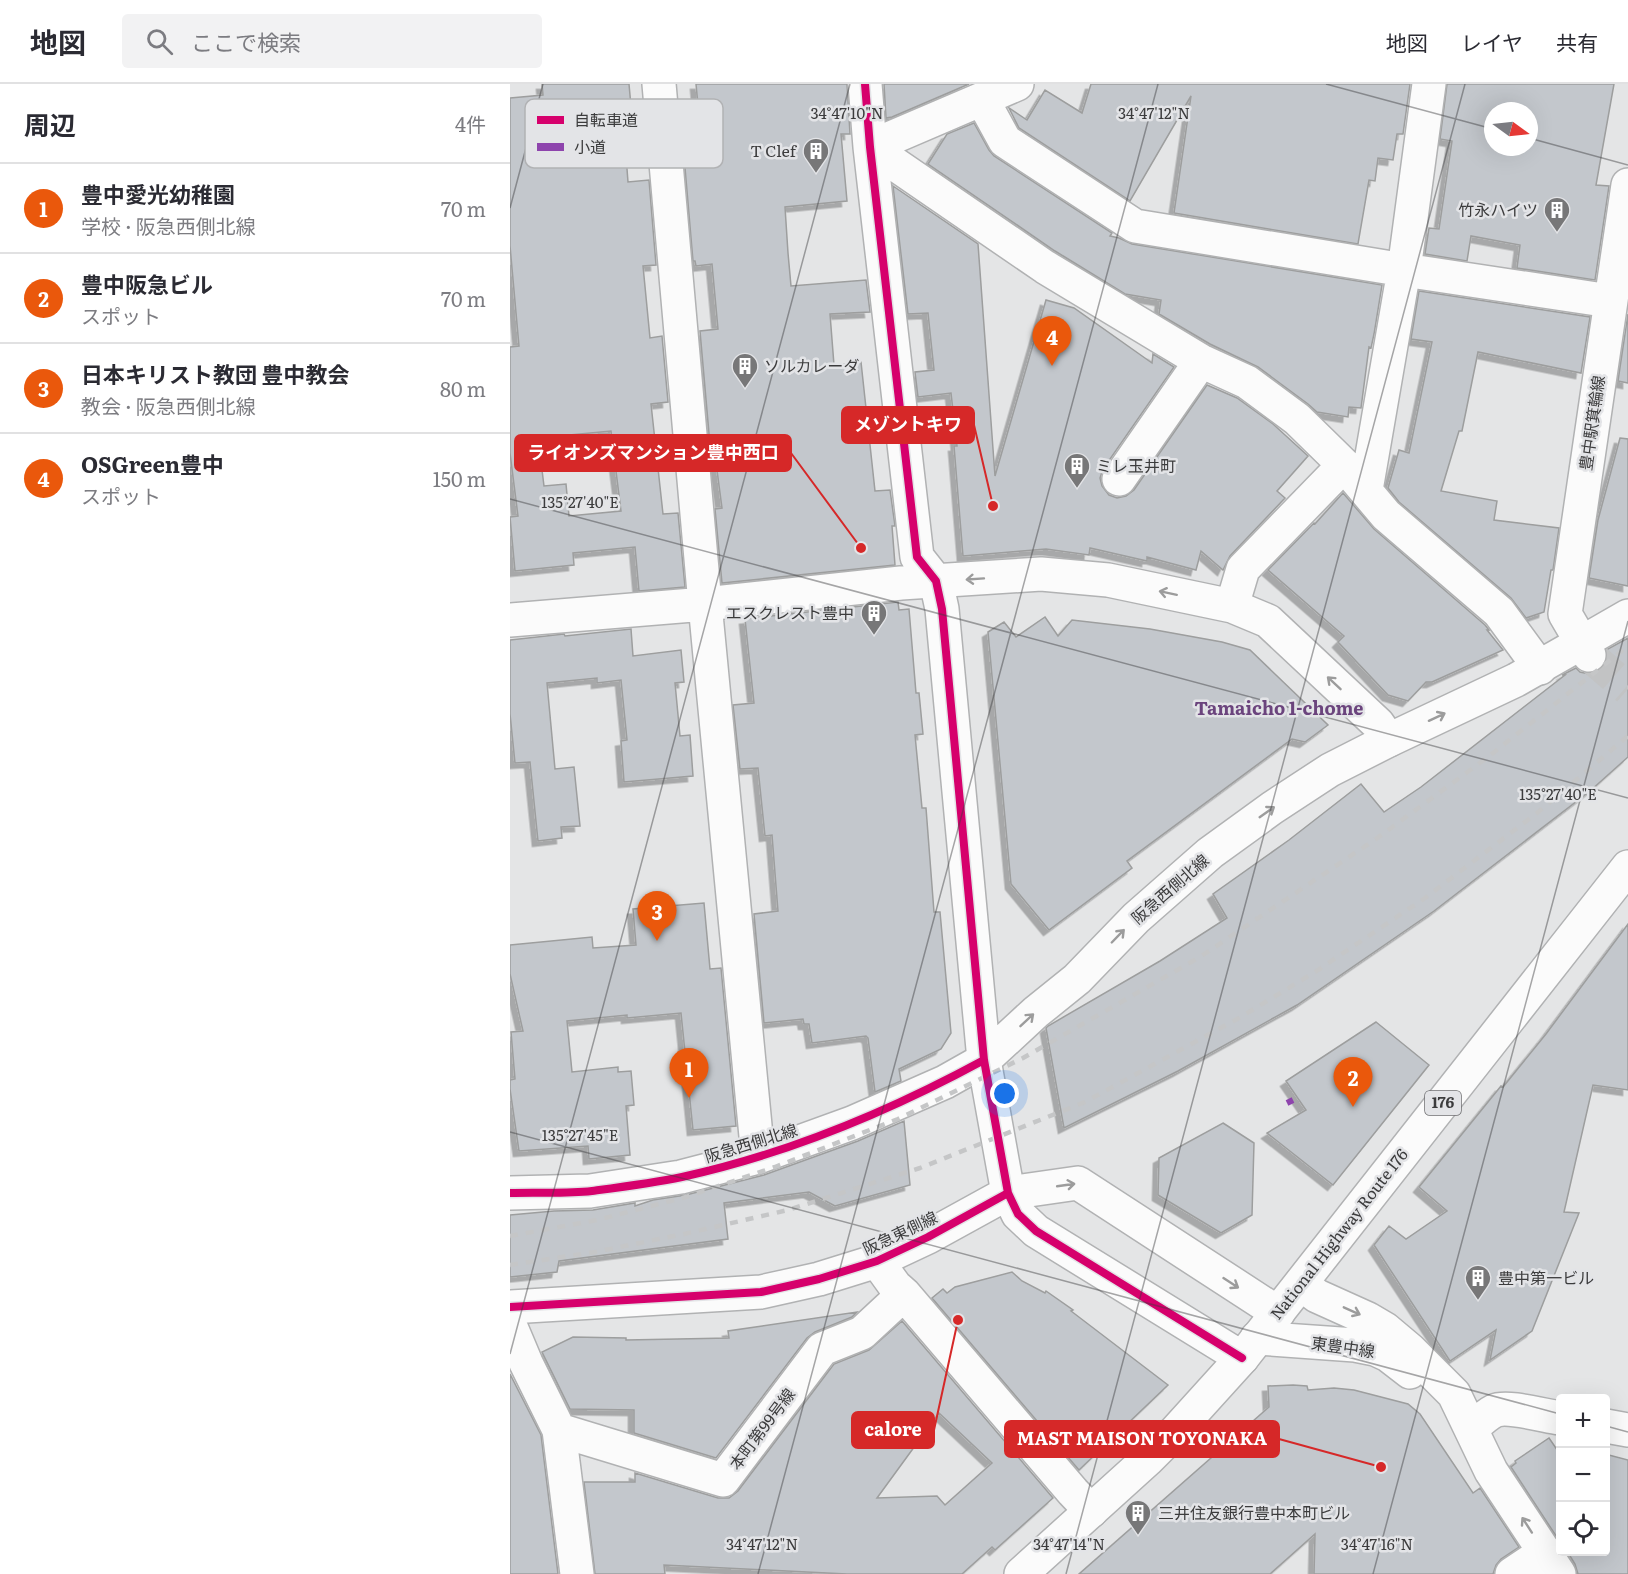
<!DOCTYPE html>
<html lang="ja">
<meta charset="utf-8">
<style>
:root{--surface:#fff;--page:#f2f2f3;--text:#2b2b33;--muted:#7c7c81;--line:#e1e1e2;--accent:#ea580c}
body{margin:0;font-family:Literata,"Noto Sans JP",serif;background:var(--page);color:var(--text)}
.controls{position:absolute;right:18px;bottom:18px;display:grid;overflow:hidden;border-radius:6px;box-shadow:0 6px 24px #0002}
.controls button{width:54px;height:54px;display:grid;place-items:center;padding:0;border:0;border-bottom:2px solid var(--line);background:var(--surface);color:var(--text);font:30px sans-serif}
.compass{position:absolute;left:974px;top:18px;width:54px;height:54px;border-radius:50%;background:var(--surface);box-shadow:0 6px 24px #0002;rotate:105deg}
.you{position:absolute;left:495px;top:1010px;width:21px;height:21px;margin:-15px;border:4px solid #fff;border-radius:50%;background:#1a73e8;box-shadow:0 0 0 9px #1a73e833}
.badge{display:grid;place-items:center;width:39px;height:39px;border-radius:50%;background:var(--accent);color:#fff;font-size:20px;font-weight:700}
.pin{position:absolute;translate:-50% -50px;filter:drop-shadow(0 2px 3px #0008)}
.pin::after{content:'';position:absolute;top:32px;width:21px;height:18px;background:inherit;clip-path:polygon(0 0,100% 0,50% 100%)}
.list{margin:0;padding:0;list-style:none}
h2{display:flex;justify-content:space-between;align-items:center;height:78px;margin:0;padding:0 24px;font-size:26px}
h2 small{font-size:20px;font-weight:400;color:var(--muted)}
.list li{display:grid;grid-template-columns:39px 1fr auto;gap:18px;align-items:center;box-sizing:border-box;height:90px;padding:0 24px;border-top:2px solid var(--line)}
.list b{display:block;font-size:22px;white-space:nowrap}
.list p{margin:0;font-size:20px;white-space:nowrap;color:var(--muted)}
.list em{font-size:20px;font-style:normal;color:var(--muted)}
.icon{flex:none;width:33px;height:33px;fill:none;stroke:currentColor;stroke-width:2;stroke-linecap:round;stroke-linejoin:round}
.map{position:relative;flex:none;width:1118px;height:1490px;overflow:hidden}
header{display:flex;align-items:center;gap:36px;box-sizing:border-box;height:84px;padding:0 30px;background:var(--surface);border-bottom:2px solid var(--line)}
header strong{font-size:28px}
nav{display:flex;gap:33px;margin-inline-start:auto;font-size:21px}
.search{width:420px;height:54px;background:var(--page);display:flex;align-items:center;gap:15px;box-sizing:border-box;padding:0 21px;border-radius:6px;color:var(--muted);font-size:22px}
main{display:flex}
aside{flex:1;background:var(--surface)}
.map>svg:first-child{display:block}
.building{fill:#c3c7cc;stroke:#9d9e9e;stroke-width:1.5;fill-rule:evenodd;filter:url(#shadow)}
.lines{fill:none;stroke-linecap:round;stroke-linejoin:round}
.street-tunnel{stroke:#c2c3c4;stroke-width:33;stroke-dasharray:33 16;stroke-linecap:butt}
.street-casing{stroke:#b1b2b3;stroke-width:36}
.secondary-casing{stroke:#b1b2b3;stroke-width:36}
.highway-casing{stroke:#b1b2b3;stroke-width:36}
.street{stroke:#fbfbfb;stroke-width:33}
.secondary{stroke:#fbfbfb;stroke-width:33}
.highway{stroke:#fbfbfb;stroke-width:33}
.rail{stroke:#c5c6c7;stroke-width:4.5;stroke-dasharray:8 8;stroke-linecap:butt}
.quiet{stroke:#8e44ad;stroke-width:6;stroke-dasharray:12 6;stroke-linecap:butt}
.cycleway-casing{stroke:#e3e4e7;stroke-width:11}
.cycleway{stroke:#d6006c;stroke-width:8}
.oneway{stroke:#9c9c9c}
.ticks{fill:none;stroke:#3c3c3d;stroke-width:1.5;stroke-opacity:0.45}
.labels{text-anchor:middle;stroke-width:5;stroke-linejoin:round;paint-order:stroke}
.shield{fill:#e3e4e7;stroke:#6e6e70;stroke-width:1.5}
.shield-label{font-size:15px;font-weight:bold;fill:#3c3c3d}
.poi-label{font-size:16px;fill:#3c3c3d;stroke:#e3e4e7;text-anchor:start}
.street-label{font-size:16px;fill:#3c3c3d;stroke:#e3e4e7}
.neighbourhood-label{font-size:18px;font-weight:bold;fill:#6b447d;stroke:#e3e4e7}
.key{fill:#e3e4e7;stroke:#b1b2b4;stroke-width:1.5}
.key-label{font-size:16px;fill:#3c3c3d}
.ticks-label{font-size:15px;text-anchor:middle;fill:#3c3c3d;stroke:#e3e4e7;stroke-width:5;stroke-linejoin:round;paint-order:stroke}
.leader{fill:none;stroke:#d62828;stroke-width:2}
.callout-dot{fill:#d62828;stroke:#e3e4e7;stroke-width:2}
.callout{fill:#d62828;stroke:#d62828;stroke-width:2}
.callout-label{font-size:18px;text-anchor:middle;font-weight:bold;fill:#fff}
</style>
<header>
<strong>地図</strong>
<div class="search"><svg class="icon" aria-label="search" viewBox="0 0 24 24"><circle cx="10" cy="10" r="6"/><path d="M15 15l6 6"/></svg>ここで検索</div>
<nav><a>地図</a><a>レイヤ</a><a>共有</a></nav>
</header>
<main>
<aside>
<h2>周辺<small>4件</small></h2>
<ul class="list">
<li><span class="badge">1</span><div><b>豊中愛光幼稚園</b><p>学校 · 阪急西側北線</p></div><em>70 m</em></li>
<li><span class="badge">2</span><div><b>豊中阪急ビル</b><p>スポット</p></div><em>70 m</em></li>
<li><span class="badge">3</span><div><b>日本キリスト教団 豊中教会</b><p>教会 · 阪急西側北線</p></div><em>80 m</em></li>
<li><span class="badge">4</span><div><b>OSGreen豊中</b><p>スポット</p></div><em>150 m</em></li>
</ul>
</aside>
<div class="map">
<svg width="1118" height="1490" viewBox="0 0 1118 1490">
<defs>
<filter id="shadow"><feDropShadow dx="-5.5" dy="5.5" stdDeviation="0" flood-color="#0004"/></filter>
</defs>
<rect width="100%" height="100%" fill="#e4e5e6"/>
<!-- building -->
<path class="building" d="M 32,0 L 119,0 L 123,45 L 114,45 L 118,98 L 139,96 L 146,181 L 133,182 L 140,254 L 152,252 L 158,318 L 141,320 L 153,430 L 168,429 L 175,503 L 129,507 L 125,463 L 63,469 L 64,481 L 5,487 L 0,433 L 8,432 L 0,369 L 0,263 L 9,262 L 0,162 L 0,14 L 33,11 ZM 101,347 L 111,427 L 59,432 L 56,400 L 34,402 L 28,354 Z
M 186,0 L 337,0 L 340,50 L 331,50 L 337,117 L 275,123 L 278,169 L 281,202 L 356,196 L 360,228 L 320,230 L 324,281 L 351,278 L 365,407 L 380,406 L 385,442 L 382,442 L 385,481 L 212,499 L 205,425 L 212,424 L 205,371 L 201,372 L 190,247 L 208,245 L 202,180 L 186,182 L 185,177 L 183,177 L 174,72 L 183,71 L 181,42 L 190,42 Z
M 374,0 L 459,0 L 382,33 L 376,34 Z
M 581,0 L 900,0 L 893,50 L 887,50 L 883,76 L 868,74 L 865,97 L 859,96 L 848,160 L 664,129 L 681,12 L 620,117 L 509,44 L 499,24 L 517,36 L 535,6 L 572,29 Z
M 937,0 L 1104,0 L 1086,101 L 1099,102 L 1085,196 L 1007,184 L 1010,161 L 961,152 L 957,177 L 915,170 L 919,144 L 929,145 L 942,57 L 930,55 ZM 983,27 L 1019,27 L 1019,63 L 983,63 Z
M 464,39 L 479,66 L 484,72 L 602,149 L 600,152 L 609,154 L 622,160 L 872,201 L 864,250 L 861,264 L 859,263 L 851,324 L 839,323 L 838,333 L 807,328 L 798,320 L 748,283 L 700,260 L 649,230 L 651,216 L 615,210 L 545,167 L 418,80 L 437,50 Z
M 383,102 L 468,160 L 485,392 L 536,216 L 564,224 L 642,279 L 643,270 L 664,283 L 593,385 L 590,394 L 592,402 L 599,411 L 607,414 L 616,412 L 624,406 L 697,301 L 727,314 L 763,340 L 798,372 L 767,407 L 775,414 L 720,472 L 713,486 L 691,467 L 686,486 L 637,473 L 637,477 L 580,464 L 579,471 L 536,465 L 453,472 L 444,362 L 447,362 L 441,309 L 408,313 L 405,288 L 424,286 L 418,229 L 398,230 Z
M 909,207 L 1080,233 L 1071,289 L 968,268 L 952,347 L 949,347 L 931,407 L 987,417 L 984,436 L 1049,444 L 1043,486 L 1041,486 L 1034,528 L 1016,534 L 1001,514 L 889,418 L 878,404 L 889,366 L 899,369 L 922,258 L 901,255 Z
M 1118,230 L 1118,299 L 1108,297 Z
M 1110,354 L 1118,355 L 1118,502 L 1079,494 L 1088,436 Z
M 833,409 L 864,445 L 975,541 L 979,546 L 977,546 L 993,566 L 922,598 L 916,598 L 898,617 L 878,611 L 828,558 L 834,552 L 758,486 L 804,439 L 805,440 Z
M 388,518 L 389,526 L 399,525 L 406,609 L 409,609 L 413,650 L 405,651 L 412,724 L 416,724 L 424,828 L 430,828 L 441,949 L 431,965 L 389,985 L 391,997 L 365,1008 L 358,954 L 356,952 L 302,959 L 299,940 L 294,940 L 293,935 L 254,939 L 244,830 L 268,827 L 262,751 L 255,752 L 248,684 L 230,685 L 223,621 L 244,619 L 235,535 Z
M 535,533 L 548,552 L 562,536 L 640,545 L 712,558 L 740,566 L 818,641 L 795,658 L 782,655 L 617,777 L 622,784 L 539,846 L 501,800 L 478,548 L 494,538 L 506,553 Z
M 121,545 L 123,572 L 171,566 L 174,598 L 165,599 L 170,652 L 180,651 L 183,692 L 114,698 L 111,657 L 117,656 L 111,596 L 87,599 L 87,594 L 37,599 L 45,685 L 64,683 L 70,742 L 51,743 L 52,754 L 28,757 L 20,678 L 5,679 L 0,630 L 0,556 L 54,550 L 55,552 Z
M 1118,554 L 1118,673 L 1080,707 L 924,827 L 787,921 L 668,987 L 554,1044 L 536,944 L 538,942 L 650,877 L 717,834 L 703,810 L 779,756 L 851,700 L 874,728 L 911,703 L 1055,591 L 1052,591 L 1066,584 L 1070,588 L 1079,590 L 1089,587 L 1096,580 L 1098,571 L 1096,566 Z
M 194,819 L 200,885 L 211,884 L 226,1042 L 183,1046 L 171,929 L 117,934 L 117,931 L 57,937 L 62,988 L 108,983 L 108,988 L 121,987 L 124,1021 L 116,1022 L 120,1071 L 79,1075 L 78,1062 L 9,1067 L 0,1005 L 0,996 L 5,995 L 1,948 L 13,947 L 0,890 L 0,861 L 82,853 L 83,864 L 126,861 L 123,825 Z
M 1118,840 L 1118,1006 L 1083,1001 L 1054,1128 L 1069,1129 L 1022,1247 L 980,1276 L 986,1246 L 940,1277 L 864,1161 L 879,1142 L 896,1155 L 937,1127 L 909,1103 L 991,1002 L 993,1003 L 1036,950 Z
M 866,938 L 919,981 L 823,1101 L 757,1049 L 796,1026 L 776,997 Z
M 394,1037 L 400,1101 L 325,1122 L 299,1108 L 214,1119 L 218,1155 L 49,1177 L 47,1188 L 0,1193 L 0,1131 L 44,1127 L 83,1126 L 125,1119 L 125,1122 L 143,1116 L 176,1111 L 254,1091 L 348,1057 Z
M 713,1039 L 744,1059 L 742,1131 L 711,1149 L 648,1111 L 649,1074 Z
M 502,1188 L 512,1197 L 535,1209 L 536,1207 L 563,1226 L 561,1227 L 658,1301 L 569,1386 L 422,1214 L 433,1205 L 437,1209 L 445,1203 Z
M 347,1228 L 342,1233 L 305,1248 L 297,1254 L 206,1374 L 124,1349 L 124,1326 L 60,1325 L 32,1268 L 63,1253 L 116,1254 L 116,1256 L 219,1254 L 218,1247 Z
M 392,1237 L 543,1414 L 485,1466 L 482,1463 L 452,1490 L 337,1490 L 154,1481 L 155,1490 L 85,1490 L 74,1398 L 125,1398 L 125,1389 L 208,1414 L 219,1414 L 228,1407 L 324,1280 L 359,1266 ZM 429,1329 L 482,1379 L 435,1421 L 427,1412 L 367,1414 Z
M 0,1290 L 31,1351 L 48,1490 L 0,1490 Z
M 783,1301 L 797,1302 L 798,1306 L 824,1304 L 844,1306 L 898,1320 L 910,1330 L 963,1409 L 970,1404 L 1009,1463 L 991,1475 L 986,1481 L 983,1490 L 804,1490 L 805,1450 L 760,1490 L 569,1490 L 759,1323 L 758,1302 Z
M 1039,1354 L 1050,1370 L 1050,1458 L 1001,1383 L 1006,1379 L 1005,1377 Z
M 1095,1370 L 1118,1376 L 1118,1490 L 1068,1490 L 1065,1480 L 1057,1467 L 1095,1467 Z"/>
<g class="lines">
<!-- street-tunnel -->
<path class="street-tunnel" d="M 1079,571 L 1118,605"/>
<!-- street casing -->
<g class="street-casing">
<path id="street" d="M 149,0 L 195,520 L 248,1073
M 355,0 L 360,63 L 407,473 L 426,497
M 507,0 L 360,63 L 535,183 L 691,277 L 737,298 L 787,335 L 834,381 L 876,431 L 989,528 L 1030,584
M 472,15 L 495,57 L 625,142 L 894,186 L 1100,217
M 609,395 L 691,277
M 856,406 L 894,186 L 919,0
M 722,522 L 733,485 L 834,381
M 0,536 L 195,520 L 391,499 L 531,490 L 598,496 L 722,522 L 758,537 L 868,640 L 879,656
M 1071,559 L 1118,532
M 1079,571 L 1055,530 L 1118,101
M 367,1177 L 385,1202 L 394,1210 L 563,1408 L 581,1427
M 0,1241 L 16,1279 L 49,1346 L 67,1490
M 49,1346 L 213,1396 L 312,1265 L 352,1249 L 394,1210
M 1002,1490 L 1035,1468"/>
</g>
<!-- secondary casing -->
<g class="secondary-casing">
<path id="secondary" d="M 426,497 L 432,525 L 474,976 L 498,1109 L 508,1130 L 526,1147 L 732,1274
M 0,1109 L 80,1107 L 171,1093 L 248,1073 L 342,1039 L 435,998 L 474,976 L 526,928 L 567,895 L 626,834 L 700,769 L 762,724 L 820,686 L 879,656 L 1006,596 L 1071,559
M 791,1200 L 807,1212 L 858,1235 L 875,1245 L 900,1266 L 944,1310 L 981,1387 L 1049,1490
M 0,1223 L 251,1208 L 309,1195 L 367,1177 L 418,1153 L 498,1109 L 568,1099 L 768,1229
M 747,1254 L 845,1261 L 865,1265 L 878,1271 L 900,1288
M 1096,1342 L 1118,1346
M 961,1345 C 968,1339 976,1331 984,1327 C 997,1321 1035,1332 1050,1334"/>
</g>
<!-- highway casing -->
<g class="highway-casing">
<path id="highway" d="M 511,1490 L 637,1376 L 665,1348 L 732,1274 L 1118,783"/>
</g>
<!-- street -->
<use href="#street" class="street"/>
<!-- secondary -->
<use href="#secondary" class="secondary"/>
<!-- highway -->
<use href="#highway" class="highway"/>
<!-- rail -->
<path class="rail" d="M 0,1152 L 87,1136 L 176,1113 L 265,1083 L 388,1035 L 513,974 L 690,873 L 866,755 L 978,673 L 1118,562
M 0,1181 L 85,1168 L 174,1150 L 278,1126 L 410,1084 L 575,1018 L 729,934 L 805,888 L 915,814 L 1027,729 L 1118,652"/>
<!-- quiet -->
<path class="quiet" d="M 777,1019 L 783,1016"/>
<!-- cycleway casing -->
<g class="cycleway-casing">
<path id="cycleway" d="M 355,0 L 360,63 L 407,473 L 426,497 L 432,525 L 474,976 L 498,1109 L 508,1130 L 526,1147 L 732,1274
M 0,1109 C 27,1108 55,1110 82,1107 C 112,1103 143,1099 172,1093 C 277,1070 380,1027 474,976
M 0,1223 L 251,1208 L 309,1195 L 367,1177 L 418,1153 L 498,1109"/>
</g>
<!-- cycleway -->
<use href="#cycleway" class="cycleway"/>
</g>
<!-- one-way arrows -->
<defs><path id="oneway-shaft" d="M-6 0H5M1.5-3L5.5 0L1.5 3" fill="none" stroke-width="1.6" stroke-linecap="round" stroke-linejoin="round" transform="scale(1.5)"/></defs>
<g class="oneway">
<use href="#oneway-shaft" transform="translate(465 495) rotate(176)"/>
<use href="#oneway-shaft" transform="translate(658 509) rotate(-168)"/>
<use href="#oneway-shaft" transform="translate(824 599) rotate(-137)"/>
<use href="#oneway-shaft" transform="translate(927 633) rotate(-25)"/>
<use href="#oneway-shaft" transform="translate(757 728) rotate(-35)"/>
<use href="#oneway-shaft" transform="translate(608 852) rotate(-46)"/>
<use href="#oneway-shaft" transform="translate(517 936) rotate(-43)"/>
<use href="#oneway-shaft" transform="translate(556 1101) rotate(-8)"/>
<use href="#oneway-shaft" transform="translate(721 1199) rotate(33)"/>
<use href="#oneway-shaft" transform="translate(842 1227) rotate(24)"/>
<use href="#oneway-shaft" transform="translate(1017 1441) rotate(-123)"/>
</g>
<!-- ticks -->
<path class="ticks" d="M 816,0 L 983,45M 1019,54 L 1118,81M 0,124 L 33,0M 0,415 L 1118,714M 0,1048 L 1050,1330M 0,1270 L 340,0M 1096,1342 L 1118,1348M 248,1490 L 648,0M 556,1490 L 955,0M 863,1490 L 1118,537"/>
<!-- icons -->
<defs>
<g id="building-pin" transform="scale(1.35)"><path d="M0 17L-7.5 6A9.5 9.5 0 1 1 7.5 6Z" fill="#777778" stroke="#e3e4e7"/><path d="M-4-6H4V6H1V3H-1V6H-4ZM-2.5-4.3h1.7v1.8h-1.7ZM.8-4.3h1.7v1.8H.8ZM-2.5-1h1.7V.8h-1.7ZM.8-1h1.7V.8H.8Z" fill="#fff"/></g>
</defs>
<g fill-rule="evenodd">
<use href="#building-pin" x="306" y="67"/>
<use href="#building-pin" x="1047" y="126"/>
<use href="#building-pin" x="235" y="282"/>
<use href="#building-pin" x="567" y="382"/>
<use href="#building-pin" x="364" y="529"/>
<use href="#building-pin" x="968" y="1194"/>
<use href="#building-pin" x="628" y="1429"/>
</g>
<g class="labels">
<!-- shield labels -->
<rect class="shield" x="915" y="1007" width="36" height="24" rx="4.5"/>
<g class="shield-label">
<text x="933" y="1024">176</text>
</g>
<!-- poi labels -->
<g class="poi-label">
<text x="286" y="73" text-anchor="end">T Clef</text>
<text x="1028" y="132" text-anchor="end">竹永ハイツ</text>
<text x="254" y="288">ソルカレーダ</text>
<text x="586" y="388">ミレ玉井町</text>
<text x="344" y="535" text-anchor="end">エスクレスト豊中</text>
<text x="988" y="1200">豊中第一ビル</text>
<text x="648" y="1435">三井住友銀行豊中本町ビル</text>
</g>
<!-- street labels -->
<g class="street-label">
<text transform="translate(1082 339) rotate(-82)" y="6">豊中駅箕輪線</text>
<text transform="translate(660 805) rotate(-41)" y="6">阪急西側北線</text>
<text transform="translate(241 1059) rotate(-17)" y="6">阪急西側北線</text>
<text transform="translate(390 1149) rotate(-25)" y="6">阪急東側線</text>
<text transform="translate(829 1150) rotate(-52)" y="6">National Highway Route 176</text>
<text transform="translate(833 1263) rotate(8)" y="6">東豊中線</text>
<text transform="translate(252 1345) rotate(-53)" y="6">本町第99号線</text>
</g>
<!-- neighbourhood labels -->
<g class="neighbourhood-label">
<text x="769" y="631">Tamaicho 1-chome</text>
</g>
</g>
<!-- legend -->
<rect x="15" y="15" width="198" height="69" rx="9" class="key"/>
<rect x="27" y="32" width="27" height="8" fill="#d6006c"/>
<rect x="27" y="59" width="27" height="8" fill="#8e44ad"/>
<g class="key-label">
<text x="64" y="42">自転車道</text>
<text x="64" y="69">小道</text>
</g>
<g class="ticks-label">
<text x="337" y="35">34°47'10"N</text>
<text x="644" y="35">34°47'12"N</text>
<text x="70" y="424">135°27'40"E</text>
<text x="1048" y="716">135°27'40"E</text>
<text x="70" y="1057">135°27'45"E</text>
<text x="252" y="1466">34°47'12"N</text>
<text x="559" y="1466">34°47'14"N</text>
<text x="867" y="1466">34°47'16"N</text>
</g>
<!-- callouts -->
<path class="leader" d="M483 422L464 341M351 464L281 369M448 1236L424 1346M871 1383L769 1355"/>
<g class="callout-dot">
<circle cx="483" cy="422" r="6"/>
<circle cx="351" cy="464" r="6"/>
<circle cx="448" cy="1236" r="6"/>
<circle cx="871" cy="1383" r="6"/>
</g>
<g class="callout">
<rect x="332" y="323" width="132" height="36" rx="6"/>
<rect x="5" y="351" width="276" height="36" rx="6"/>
<rect x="342" y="1328" width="82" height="36" rx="6"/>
<rect x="495" y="1337" width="274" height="36" rx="6"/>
</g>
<g class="callout-label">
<text x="398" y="347">メゾントキワ</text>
<text x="143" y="375">ライオンズマンション豊中西口</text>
<text x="383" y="1352">calore</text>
<text x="632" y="1361">MAST MAISON TOYONAKA</text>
</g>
</svg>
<div class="controls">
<button>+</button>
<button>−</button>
<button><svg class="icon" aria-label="locate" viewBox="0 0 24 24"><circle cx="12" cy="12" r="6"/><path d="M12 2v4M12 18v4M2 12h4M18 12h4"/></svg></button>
</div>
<svg class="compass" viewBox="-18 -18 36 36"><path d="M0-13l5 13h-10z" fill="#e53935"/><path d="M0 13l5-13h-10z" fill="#7c7c81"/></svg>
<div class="you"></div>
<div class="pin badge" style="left:179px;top:1014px">1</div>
<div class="pin badge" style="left:843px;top:1023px">2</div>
<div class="pin badge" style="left:147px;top:857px">3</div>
<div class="pin badge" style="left:542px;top:282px">4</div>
</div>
</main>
